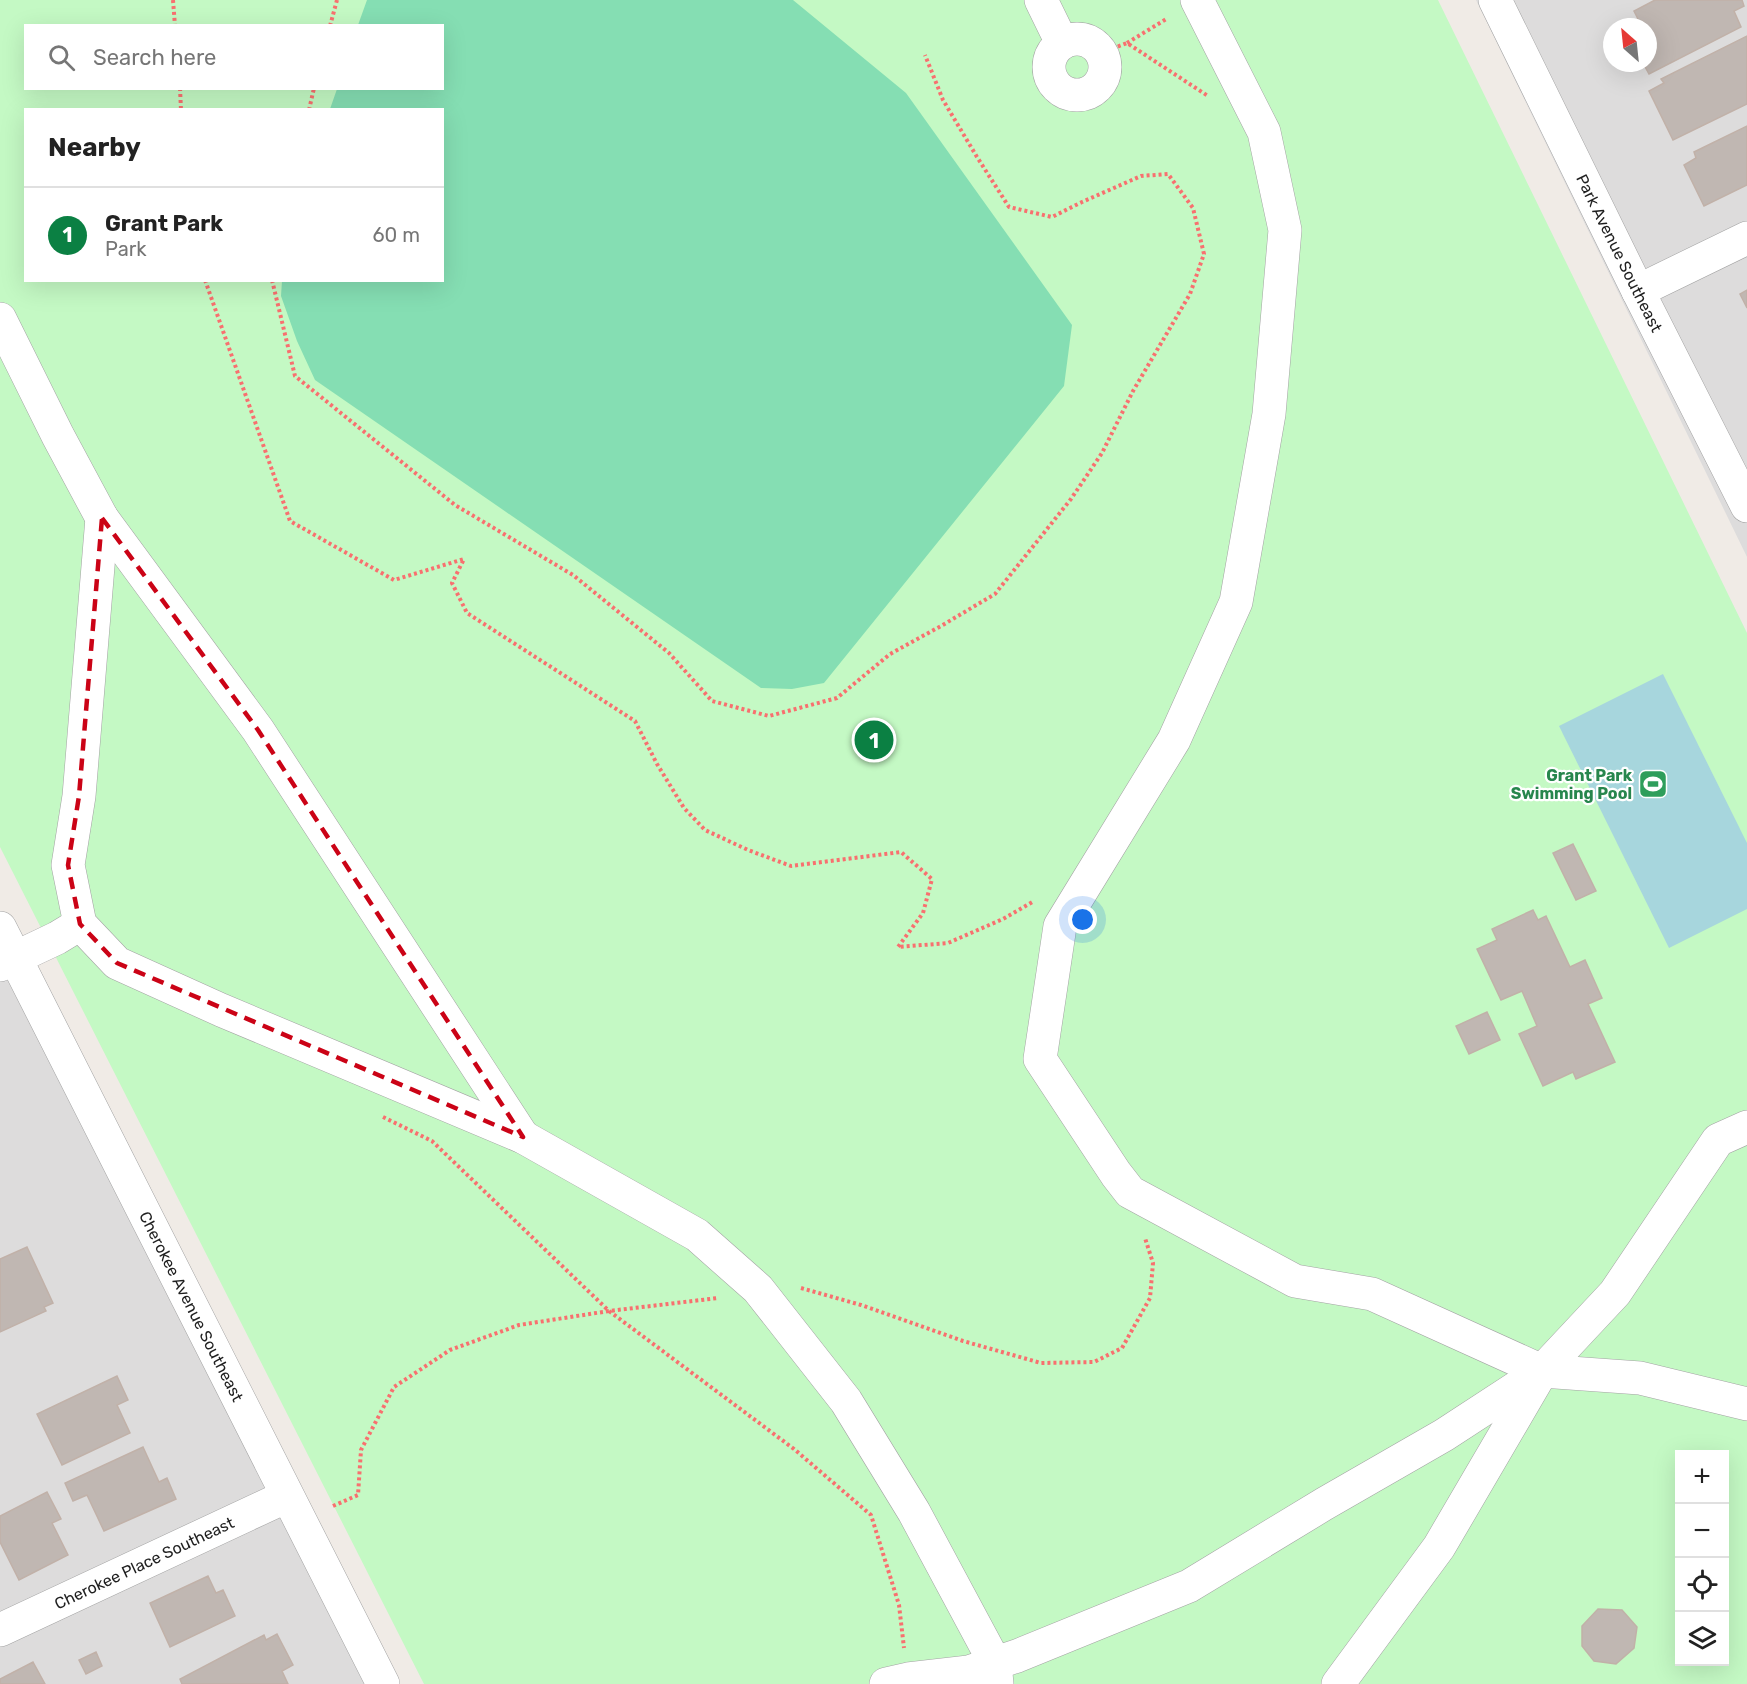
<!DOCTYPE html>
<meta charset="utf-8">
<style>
:root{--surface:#fff;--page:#f6f6f6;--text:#222;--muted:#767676;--line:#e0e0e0;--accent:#0b8043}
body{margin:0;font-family:Rubik,sans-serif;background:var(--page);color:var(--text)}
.controls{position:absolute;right:18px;bottom:18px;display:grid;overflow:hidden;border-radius:0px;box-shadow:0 6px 24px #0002}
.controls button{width:54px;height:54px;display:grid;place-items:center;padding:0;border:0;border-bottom:2px solid var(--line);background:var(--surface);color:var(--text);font:30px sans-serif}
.compass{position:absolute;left:1603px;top:18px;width:54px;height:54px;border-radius:50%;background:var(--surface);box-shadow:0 6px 24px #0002;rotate:333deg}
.you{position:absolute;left:1083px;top:920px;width:21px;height:21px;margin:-15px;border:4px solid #fff;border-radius:50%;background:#1a73e8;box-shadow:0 0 0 9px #1a73e833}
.badge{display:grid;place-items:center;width:39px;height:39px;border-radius:50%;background:var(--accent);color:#fff;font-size:20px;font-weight:700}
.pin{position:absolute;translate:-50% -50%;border:3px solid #fff;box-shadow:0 2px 6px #0006}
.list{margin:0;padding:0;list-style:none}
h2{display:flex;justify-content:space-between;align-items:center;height:78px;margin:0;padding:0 24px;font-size:26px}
h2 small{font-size:20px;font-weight:400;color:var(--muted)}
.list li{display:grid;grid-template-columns:39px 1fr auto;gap:18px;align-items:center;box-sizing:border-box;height:96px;padding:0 24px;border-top:2px solid var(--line)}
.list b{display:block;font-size:22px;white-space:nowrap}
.list p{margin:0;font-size:20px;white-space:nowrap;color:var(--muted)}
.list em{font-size:20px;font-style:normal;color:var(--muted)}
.icon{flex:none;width:33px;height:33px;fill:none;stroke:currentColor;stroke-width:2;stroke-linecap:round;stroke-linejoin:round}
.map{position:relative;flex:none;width:1747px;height:1684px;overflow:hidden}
.search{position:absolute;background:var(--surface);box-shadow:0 6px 24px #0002;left:24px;top:24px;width:420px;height:66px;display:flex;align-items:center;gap:15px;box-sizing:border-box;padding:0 21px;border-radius:0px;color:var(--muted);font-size:22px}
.panel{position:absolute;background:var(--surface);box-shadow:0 6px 24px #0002;left:24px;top:108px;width:420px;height:174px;border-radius:0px}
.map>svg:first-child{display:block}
.residential{fill:#dddcdc;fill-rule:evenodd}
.park{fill:#c4f9c4;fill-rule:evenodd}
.pitch{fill:#85deb3}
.water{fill:#a7d6dd}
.building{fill:#c0b7b2;stroke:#c1b1a8;stroke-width:1.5}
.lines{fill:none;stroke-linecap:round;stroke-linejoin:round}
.minor-casing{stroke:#a3a3a3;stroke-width:34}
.path{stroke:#f8706f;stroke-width:4;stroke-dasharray:3 3;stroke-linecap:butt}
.minor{stroke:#fff;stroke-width:33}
.marked{fill:none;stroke:#cb0316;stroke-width:4.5;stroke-dasharray:12 8;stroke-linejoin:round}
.labels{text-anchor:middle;stroke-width:4.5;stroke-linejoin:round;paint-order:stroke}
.street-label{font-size:16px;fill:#1f1f1f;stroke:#fff}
.leisure-label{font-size:16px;font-weight:bold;fill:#27864d;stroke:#fff;text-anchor:end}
</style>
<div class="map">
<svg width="1747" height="1684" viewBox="0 0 1747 1684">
<rect width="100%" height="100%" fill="#f0ebe6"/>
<!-- residential -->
<path class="residential" d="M 1476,0 L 1747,0 L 1747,557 ZM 1612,27 L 1648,27 L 1648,63 L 1612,63 Z
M 0,945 L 370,1684 L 0,1684 Z"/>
<!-- park -->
<path class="park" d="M 0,0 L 1438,0 L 1747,633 L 1747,1684 L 424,1684 L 0,847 ZM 26,26 L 442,26 L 442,88 L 26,88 ZM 26,110 L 442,110 L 442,280 L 26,280 ZM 1680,1454 L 1724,1454 L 1724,1662 L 1680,1662 Z"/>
<!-- pitch -->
<path class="pitch" d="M 367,0 L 793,0 L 906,93 L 1072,325 L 1064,386 L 824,683 L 792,689 L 761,688 L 315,380 L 297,341 L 281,296 L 282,281 L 442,280 L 442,110 L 330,109 L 337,89 L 442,88 L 442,26 L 358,25 Z"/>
<!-- water -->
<path class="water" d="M 1663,674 L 1747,843 L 1747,909 L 1669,948 L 1559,726 Z"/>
<!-- building -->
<path class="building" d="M 1655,0 L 1742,0 L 1744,6 L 1734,11 L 1741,27 L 1649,74 L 1643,63 L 1648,63 L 1648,27 L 1642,27 L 1634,11 Z
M 1747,36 L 1747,104 L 1673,140 L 1649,91 L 1664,83 L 1661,79 Z
M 1747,126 L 1747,185 L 1704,206 L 1684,165 L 1696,158 L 1694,152 Z
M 1747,290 L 1747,308 L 1740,294 Z
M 1573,844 L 1596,891 L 1576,900 L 1553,853 Z
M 1533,910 L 1538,920 L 1546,916 L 1570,967 L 1585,960 L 1602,998 L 1588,1004 L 1615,1062 L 1576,1079 L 1573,1072 L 1543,1086 L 1519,1034 L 1537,1026 L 1522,991 L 1501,1000 L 1477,949 L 1497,940 L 1492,929 Z
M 1487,1012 L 1500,1040 L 1469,1054 L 1456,1026 Z
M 27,1247 L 53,1303 L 44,1307 L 46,1311 L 0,1332 L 0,1259 Z
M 117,1376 L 128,1400 L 117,1405 L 130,1433 L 62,1465 L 37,1414 Z
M 143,1447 L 159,1482 L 167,1478 L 176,1499 L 104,1531 L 87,1495 L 73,1501 L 65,1483 Z
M 47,1492 L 61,1519 L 52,1523 L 68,1555 L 19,1580 L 0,1542 L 0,1516 Z
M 208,1576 L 216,1593 L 223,1590 L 235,1616 L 170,1647 L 150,1603 Z
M 1598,1609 L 1622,1610 L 1637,1627 L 1634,1648 L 1616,1664 L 1594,1661 L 1582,1646 L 1582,1626 Z
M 277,1634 L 293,1665 L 282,1671 L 288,1684 L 182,1684 L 180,1679 L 264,1635 L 266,1640 Z
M 96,1652 L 102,1666 L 86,1674 L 79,1660 Z
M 33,1662 L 45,1684 L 0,1684 L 0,1679 Z"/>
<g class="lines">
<!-- minor casing -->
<g class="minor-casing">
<g id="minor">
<path d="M 1041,0 L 1062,43"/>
<path d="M 1197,0 L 1264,132 L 1285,230 L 1269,414 L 1236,602 L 1174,740 L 1060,926 L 1040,1059 L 1116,1174 L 1130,1192 L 1295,1281 L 1372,1294 L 1542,1371"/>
<path id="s1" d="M 1495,0 L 1638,291 L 1747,506"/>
<circle cx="1077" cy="67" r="28"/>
<path d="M 1638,291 L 1747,238"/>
<path d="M 0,319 L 58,436 L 102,518 L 258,730 L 523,1137"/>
<path d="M 102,518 L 79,796 L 68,865 L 80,924 L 117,963 L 221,1010 L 523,1137 L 697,1235 L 758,1289 L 846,1401 L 914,1512 L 995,1663 L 997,1684"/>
<path id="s2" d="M 0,928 L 383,1684"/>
<path d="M 0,965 L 57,938 L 80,924"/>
<path id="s3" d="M 0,1630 L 287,1496"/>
<path d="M 886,1684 L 908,1679 L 969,1672 L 1017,1656 L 1189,1586 L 1324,1504 L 1444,1435 L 1542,1371 L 1640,1378 L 1747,1404"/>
<path d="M 1338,1684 L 1439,1547 L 1542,1371 L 1615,1293 L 1718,1140 L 1747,1127"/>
</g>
</g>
<!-- path -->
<path class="path" d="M 173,0 L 175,26
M 330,26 L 337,0
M 1127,43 L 1168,18
M 1101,53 L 1127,43 L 1208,96
M 180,88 L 181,110
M 309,110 L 314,88
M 205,280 L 290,521 L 394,580 L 464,559 L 452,583 L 467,613 L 635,721 L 657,764 L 684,808 L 705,830 L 748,850 L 791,866 L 901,852 L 932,879 L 923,913 L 898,947 L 948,943 L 1003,919 L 1034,901
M 272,280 L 295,376 L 455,505 L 573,575 L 669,653 L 712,701 L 769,716 L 837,698 L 890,654 L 941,626 L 995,594 L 1071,499 L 1102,453 L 1133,391 L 1190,294 L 1204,254 L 1193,208 L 1168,174 L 1141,176 L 1082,202 L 1052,217 L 1009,207 L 977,157 L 943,100 L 925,55
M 383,1117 L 432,1141 L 609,1311 L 794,1449 L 871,1515 L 899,1605 L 904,1648
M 801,1288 L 861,1305 L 963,1341 L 1041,1363 L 1094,1362 L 1122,1348 L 1150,1298 L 1153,1263 L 1145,1238
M 333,1506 L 358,1495 L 361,1450 L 394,1387 L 450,1350 L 519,1325 L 609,1311 L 718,1298"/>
<!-- minor -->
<use href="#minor" class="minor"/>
</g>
<!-- marked area -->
<path class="marked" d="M 102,518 L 258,730 L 523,1137 L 117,963 L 80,924 L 68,865 L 79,796 Z"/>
<!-- icons -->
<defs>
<g id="stadium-square" transform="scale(1.5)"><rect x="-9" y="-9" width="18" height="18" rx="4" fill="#2e9e5b" stroke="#fff"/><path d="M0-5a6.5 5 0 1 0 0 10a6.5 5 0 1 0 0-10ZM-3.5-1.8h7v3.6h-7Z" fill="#fff"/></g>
</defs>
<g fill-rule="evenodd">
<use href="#stadium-square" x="1653" y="784"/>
</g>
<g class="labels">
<!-- street labels -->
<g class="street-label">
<text dy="6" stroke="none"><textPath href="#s1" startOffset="282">Park Avenue Southeast</textPath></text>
<text dy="6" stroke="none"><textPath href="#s2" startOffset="424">Cherokee Avenue Southeast</textPath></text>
<text dy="6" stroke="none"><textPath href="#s3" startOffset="159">Cherokee Place Southeast</textPath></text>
</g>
<!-- leisure labels -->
<g class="leisure-label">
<text x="1632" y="781">Grant Park<tspan x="1632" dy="18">Swimming Pool</tspan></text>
</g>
</g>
</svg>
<div class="controls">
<button>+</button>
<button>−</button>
<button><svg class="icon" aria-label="locate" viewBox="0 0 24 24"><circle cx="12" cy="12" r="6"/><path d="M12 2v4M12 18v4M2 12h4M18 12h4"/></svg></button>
<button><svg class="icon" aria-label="layers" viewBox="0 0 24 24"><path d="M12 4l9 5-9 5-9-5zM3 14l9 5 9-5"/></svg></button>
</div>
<svg class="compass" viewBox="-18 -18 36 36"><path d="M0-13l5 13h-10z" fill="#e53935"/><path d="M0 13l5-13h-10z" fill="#767676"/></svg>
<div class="you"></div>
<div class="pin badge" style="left:874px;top:740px">1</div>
<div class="search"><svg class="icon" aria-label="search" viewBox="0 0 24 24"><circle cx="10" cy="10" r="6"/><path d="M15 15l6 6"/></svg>Search here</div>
<section class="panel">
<h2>Nearby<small></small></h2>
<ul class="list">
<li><span class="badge">1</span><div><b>Grant Park</b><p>Park</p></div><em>60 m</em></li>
</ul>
</section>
</div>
